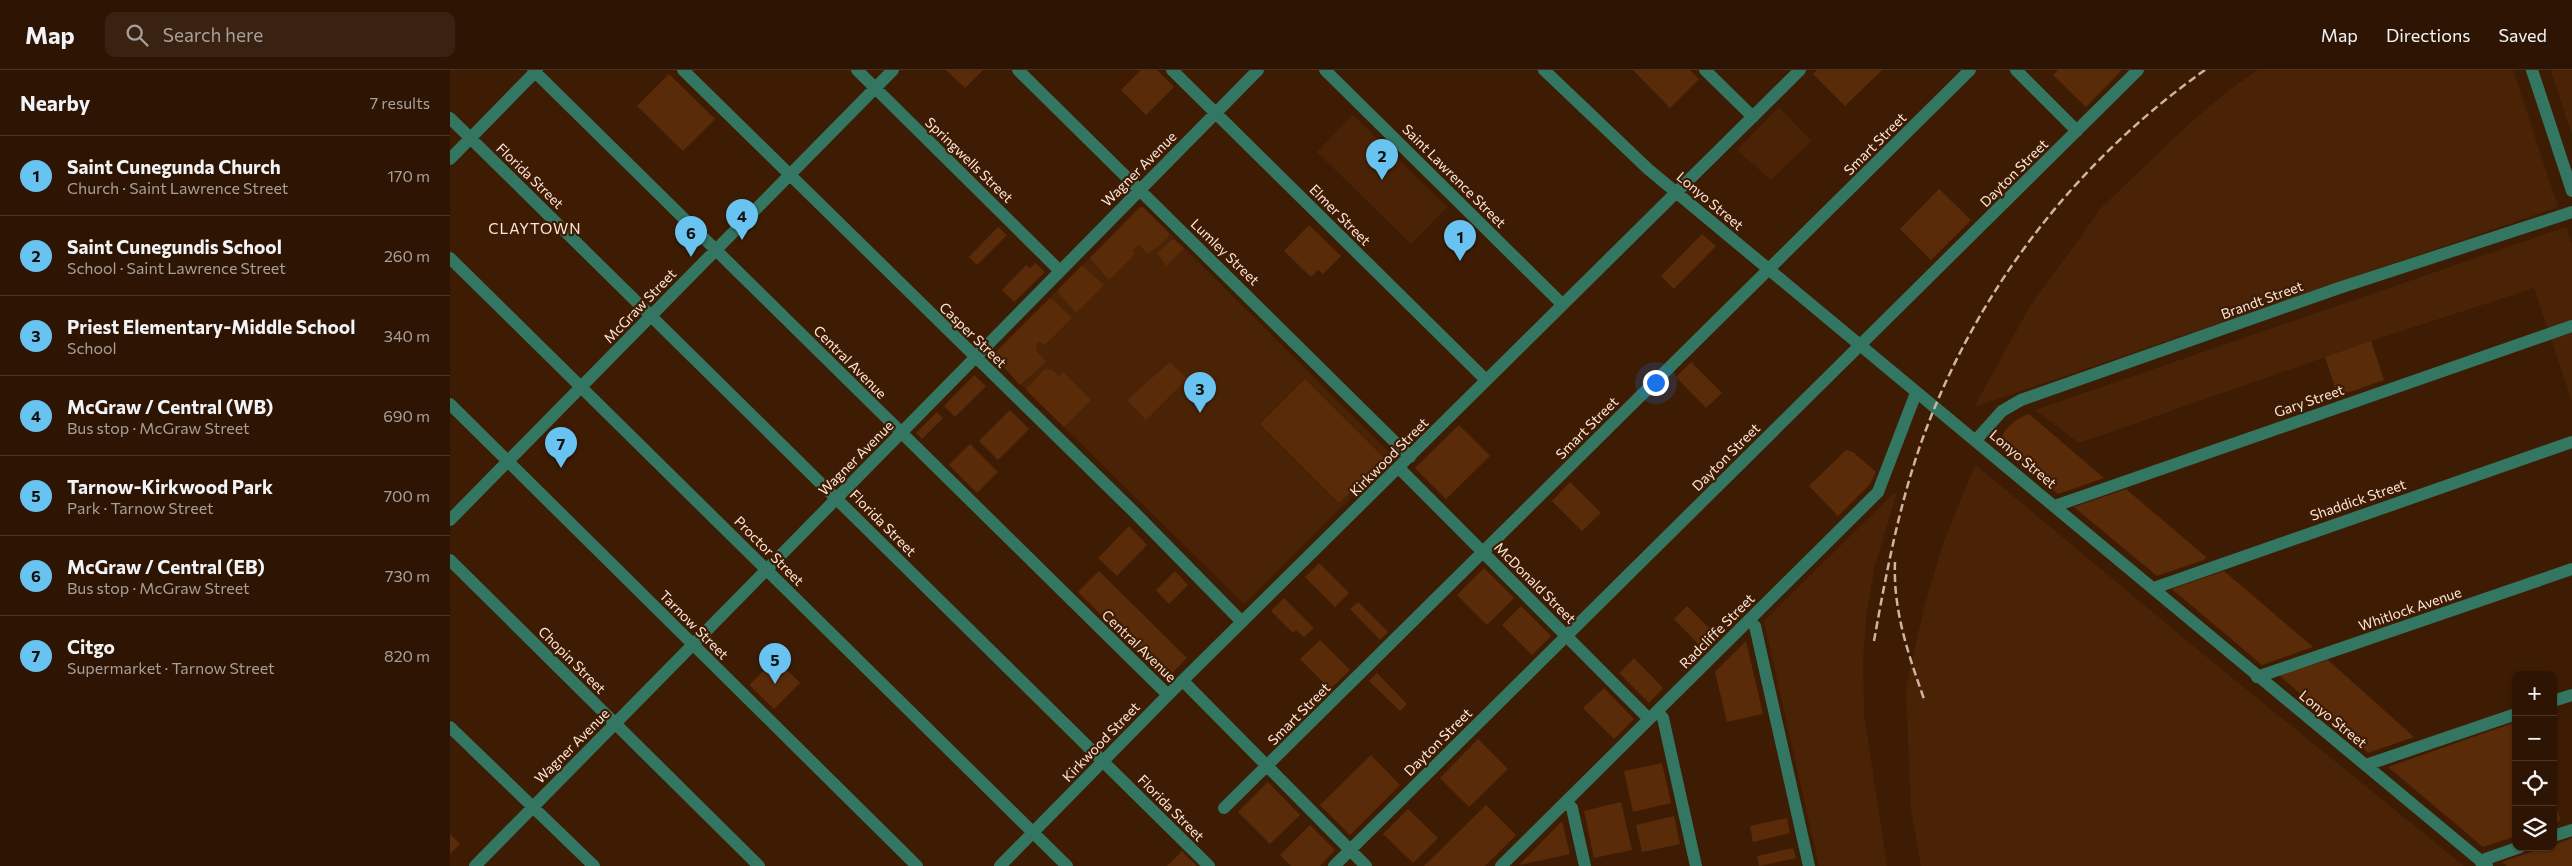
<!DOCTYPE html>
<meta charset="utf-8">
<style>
:root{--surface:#2e1503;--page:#3a2212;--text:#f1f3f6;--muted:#a79f9a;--line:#493425;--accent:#69c3f1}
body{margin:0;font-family:Commissioner,sans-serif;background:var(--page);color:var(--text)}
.controls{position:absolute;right:15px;bottom:15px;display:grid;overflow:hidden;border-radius:10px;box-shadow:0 1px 4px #0004}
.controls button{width:45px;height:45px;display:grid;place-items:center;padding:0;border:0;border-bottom:1px solid var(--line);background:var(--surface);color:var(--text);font:25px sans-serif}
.you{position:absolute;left:1205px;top:312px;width:18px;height:18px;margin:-12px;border:4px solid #fff;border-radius:50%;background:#1a73e8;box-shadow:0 0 0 8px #1a73e833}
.badge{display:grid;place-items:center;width:32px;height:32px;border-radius:50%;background:var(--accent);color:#111;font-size:16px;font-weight:700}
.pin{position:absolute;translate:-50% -41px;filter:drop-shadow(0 1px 2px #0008)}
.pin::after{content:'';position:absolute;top:26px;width:18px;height:15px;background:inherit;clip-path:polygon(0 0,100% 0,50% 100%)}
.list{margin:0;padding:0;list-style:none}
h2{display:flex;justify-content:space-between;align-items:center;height:65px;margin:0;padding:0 20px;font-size:21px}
h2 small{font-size:16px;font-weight:400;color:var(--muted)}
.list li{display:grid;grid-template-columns:32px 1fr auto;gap:15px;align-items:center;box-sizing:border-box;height:80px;padding:0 20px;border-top:1px solid var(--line)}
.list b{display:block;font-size:19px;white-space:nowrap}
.list p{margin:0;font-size:16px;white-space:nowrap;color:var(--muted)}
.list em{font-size:16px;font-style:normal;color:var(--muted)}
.icon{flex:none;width:28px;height:28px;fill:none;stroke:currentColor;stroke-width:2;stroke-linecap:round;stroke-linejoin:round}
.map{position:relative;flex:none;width:2122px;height:796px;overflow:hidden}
header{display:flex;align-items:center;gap:30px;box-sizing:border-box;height:70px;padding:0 25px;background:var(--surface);border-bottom:1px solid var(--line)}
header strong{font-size:24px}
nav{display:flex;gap:28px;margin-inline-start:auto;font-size:18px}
.search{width:350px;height:45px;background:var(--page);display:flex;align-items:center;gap:12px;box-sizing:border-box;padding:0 18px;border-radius:10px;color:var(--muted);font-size:19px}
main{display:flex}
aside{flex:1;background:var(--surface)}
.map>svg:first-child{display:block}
.built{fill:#4a2307}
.green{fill:#592b08}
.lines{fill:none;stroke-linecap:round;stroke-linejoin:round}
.minor{stroke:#337763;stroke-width:12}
.rail{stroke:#cfb4a4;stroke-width:2.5;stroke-dasharray:8 4;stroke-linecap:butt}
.labels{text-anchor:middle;stroke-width:4.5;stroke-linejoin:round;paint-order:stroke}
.street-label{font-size:14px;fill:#fee6d8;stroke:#3e1c04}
.neighbourhood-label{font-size:15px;letter-spacing:1px;fill:#fee6d8;stroke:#3e1c04}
</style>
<header>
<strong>Map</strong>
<div class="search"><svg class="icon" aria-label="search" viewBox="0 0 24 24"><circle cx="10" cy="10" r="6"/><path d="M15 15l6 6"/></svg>Search here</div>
<nav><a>Map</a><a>Directions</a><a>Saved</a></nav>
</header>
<main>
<aside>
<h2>Nearby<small>7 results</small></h2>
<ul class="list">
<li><span class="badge">1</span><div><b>Saint Cunegunda Church</b><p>Church · Saint Lawrence Street</p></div><em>170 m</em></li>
<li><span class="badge">2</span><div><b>Saint Cunegundis School</b><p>School · Saint Lawrence Street</p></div><em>260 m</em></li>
<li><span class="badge">3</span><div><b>Priest Elementary‑Middle School</b><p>School</p></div><em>340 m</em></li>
<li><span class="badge">4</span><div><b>McGraw / Central (WB)</b><p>Bus stop · McGraw Street</p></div><em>690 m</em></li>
<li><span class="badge">5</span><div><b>Tarnow-Kirkwood Park</b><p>Park · Tarnow Street</p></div><em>700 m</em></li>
<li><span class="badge">6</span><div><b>McGraw / Central (EB)</b><p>Bus stop · McGraw Street</p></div><em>730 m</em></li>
<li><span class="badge">7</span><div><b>Citgo</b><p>Supermarket · Tarnow Street</p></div><em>820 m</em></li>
</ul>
</aside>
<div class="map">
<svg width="2122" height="796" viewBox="0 0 2122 796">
<rect width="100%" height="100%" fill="#3e1c04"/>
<!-- built -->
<path class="built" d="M 1808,0 L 2063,0 L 2108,137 L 1524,337 L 1579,238 L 1652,137 L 1740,53 L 1778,21 Z
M 2101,0 L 2122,0 L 2122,64 L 2115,44 Z
M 1329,37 L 1361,71 L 1321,110 L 1287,80 Z
M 903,45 L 997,137 L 961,174 L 867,82 Z
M 690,137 L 693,137 L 943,386 L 794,534 L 544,288 L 543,285 Z
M 2116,157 L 2122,174 L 2122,331 L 2084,218 L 1921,271 L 1629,373 L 1585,340 Z
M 1527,396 L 1759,589 L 2014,796 L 1471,796 L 1461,740 L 1456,618 L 1474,538 L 1493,474 L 1524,398 Z
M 1443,424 L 1446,425 L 1425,496 L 1417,539 L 1413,589 L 1414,644 L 1437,796 L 1369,796 L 1314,551 Z"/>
<!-- green -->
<path class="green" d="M 496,0 L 533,0 L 515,18 Z
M 691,0 L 707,0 L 724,17 L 696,45 L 671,20 Z
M 1183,0 L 1240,0 L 1249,9 L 1220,38 Z
M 1367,0 L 1432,0 L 1395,36 L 1363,4 Z
M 1608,0 L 1670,0 L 1671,1 L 1636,37 L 1603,5 Z
M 219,4 L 265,49 L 233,81 L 187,36 Z
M 1489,119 L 1521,150 L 1481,190 L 1450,159 Z
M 690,137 L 693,137 L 719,163 L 718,168 L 698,184 L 689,175 L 683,181 L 685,184 L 659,210 L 640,188 Z
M 859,155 L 891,186 L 873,204 L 868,200 L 861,207 L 834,181 Z
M 548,157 L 557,165 L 527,195 L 519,187 Z
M 1252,164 L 1266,176 L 1224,219 L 1211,206 Z
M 721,170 L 725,170 L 734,178 L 716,196 L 707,183 Z
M 585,193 L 595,202 L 564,232 L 552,220 L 576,195 L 580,198 Z
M 632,195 L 654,215 L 626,243 L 607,221 Z
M 599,229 L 602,229 L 622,248 L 595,275 L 589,272 L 586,275 L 587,281 L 596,292 L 570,315 L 543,285 Z
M 1921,271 L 1934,310 L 1888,326 L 1875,287 Z
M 720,292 L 737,309 L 696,350 L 677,330 Z
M 1241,292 L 1272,323 L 1256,338 L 1226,307 Z
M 595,299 L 602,300 L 609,306 L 613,302 L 641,330 L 614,357 L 577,321 L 577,318 Z
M 524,305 L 536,316 L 505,347 L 494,336 Z
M 855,309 L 935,389 L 889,433 L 810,354 Z
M 560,340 L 579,359 L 548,390 L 529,371 Z
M 487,342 L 493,348 L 472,369 L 466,363 Z
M 1579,344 L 1654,408 L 1608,424 L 1551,373 C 1551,359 1567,348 1579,344 Z
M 1009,355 L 1040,386 L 996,429 L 965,398 Z
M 520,374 L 548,402 L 527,423 L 499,395 Z
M 1396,380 L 1403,382 L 1426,402 L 1420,414 L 1388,446 L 1359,416 Z
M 1120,412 L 1151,443 L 1132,461 L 1102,431 Z
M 1676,419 L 1756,487 L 1754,490 L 1707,506 L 1624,437 Z
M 679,456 L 697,475 L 667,506 L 648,488 Z
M 869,493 L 899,523 L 885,537 L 855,507 Z
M 1034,498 L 1064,528 L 1037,555 L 1007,525 Z
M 649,501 L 737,588 L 716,609 L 628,522 Z
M 725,501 L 738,515 L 719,534 L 706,520 Z
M 1774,501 L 1863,577 L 1812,595 L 1722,519 Z
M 834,528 L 864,558 L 854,567 L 846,560 L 843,563 L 821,541 Z
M 908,532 L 938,562 L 930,570 L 900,539 Z
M 1071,536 L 1101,566 L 1082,585 L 1052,555 Z
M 1237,536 L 1267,566 L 1253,579 L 1224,549 Z
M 870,570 L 900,600 L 880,619 L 850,589 Z
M 1296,571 L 1313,644 L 1277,652 L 1265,602 Z
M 1184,588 L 1213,618 L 1199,633 L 1169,603 Z
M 326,589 L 350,613 L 324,639 L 299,615 Z
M 1878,590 L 1964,667 L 1918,683 L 1829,605 Z
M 927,603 L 957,634 L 950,641 L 919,611 Z
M 1154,618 L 1184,649 L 1164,669 L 1133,638 Z
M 2063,653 L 2066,661 L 2066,766 L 2033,777 L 1938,697 Z
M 1028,669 L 1058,699 L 1019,737 L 990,708 Z
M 921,685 L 950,715 L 900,765 L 870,735 Z
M 1212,693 L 1221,733 L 1183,742 L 1174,701 Z
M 818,712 L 850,745 L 820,774 L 788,742 Z
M 2103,727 L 2111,750 L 2103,753 Z
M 1171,732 L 1182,780 L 1144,788 L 1134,741 Z
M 1036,735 L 1066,765 L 1035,796 L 974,796 Z
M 958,739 L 988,768 L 963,793 L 933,764 Z
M 1224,746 L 1230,774 L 1192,782 L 1186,755 Z
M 1337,748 L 1340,763 L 1303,772 L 1300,756 Z
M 1112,751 L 1120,784 L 1069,795 Z
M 860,755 L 885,780 L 870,796 L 841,796 L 830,785 Z
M 0,764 L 10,774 L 0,784 Z
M 2122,768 L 2122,796 L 2057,796 L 2052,792 L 2096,777 L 2103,777 L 2103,775 Z
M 1343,778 L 1346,788 L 1309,796 L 1307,786 Z
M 732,781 L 747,796 L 717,796 Z"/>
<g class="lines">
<!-- minor -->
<path class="minor" d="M 83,0 L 718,625
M 233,0 L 683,441 L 792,552
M 407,0 L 610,201
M 568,0 L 960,387
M 722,0 L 1036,310
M 875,0 L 1112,234
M 1094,0 L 1198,99 L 2037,796
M 1255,0 L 1303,47
M 1566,0 L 1627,61
M 2082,0 L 2122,121
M 0,48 L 759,796
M 0,89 L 87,0
M 0,188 L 617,796
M 0,334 L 467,796
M 1526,370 L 1552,341 L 1571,330 L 1889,218 L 2122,142
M 949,398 L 1199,649
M 1605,436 L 2122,256
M 0,450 L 443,0
M 0,490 L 309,796
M 1704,518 L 2122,372
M 1299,551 L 1305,556 L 1359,796
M 1807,607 L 2122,499
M 733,611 L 916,796
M 2103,631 L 2122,625
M 1207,642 L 1213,648 L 1246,796
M 0,657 L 144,796
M 1916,695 L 2066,644
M 1116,732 L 1122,738 L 1135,796
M 774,738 L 1520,0
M 2103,766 L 2122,760
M 2030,791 L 2070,777
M 25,796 L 808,0
M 550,796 L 718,625 L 1350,0
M 884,796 L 1688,0
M 1051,796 L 1428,422 L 1466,323"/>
<!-- rail -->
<path class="rail" d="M 1445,492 C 1443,541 1458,583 1474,629
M 1424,571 C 1436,504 1449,436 1471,373 C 1525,222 1625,92 1755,0"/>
</g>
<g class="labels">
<!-- street labels -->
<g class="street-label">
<text transform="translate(1425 74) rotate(-45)" y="5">Smart Street</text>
<text transform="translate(519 90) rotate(44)" y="5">Springwells Street</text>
<text transform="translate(689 99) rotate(-45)" y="5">Wagner Avenue</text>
<text transform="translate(1564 103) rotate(-45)" y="5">Dayton Street</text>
<text transform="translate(80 106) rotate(44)" y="5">Florida Street</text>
<text transform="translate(1004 106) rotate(45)" y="5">Saint Lawrence Street</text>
<text transform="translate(1260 131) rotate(40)" y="5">Lonyo Street</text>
<text transform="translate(890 145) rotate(45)" y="5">Elmer Street</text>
<text transform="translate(775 182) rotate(44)" y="5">Lumley Street</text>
<text transform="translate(1812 230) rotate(-20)" y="5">Brandt Street</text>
<text transform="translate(190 236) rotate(-46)" y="5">McGraw Street</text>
<text transform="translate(523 265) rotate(44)" y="5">Casper Street</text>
<text transform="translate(400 292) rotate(45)" y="5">Central Avenue</text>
<text transform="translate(1859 331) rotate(-19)" y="5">Gary Street</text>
<text transform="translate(1137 358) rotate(-45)" y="5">Smart Street</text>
<text transform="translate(939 387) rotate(-45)" y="5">Kirkwood Street</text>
<text transform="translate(1276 387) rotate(-45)" y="5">Dayton Street</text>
<text transform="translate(406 388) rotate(-45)" y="5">Wagner Avenue</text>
<text transform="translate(1573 389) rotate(40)" y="5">Lonyo Street</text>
<text transform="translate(1908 430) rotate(-19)" y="5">Shaddick Street</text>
<text transform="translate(433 453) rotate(45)" y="5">Florida Street</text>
<text transform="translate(319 481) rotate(45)" y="5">Proctor Street</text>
<text transform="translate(1085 513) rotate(45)" y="5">McDonald Street</text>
<text transform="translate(1960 539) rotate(-19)" y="5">Whitlock Avenue</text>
<text transform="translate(244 555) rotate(45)" y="5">Tarnow Street</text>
<text transform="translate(1267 561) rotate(-45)" y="5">Radcliffe Street</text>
<text transform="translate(689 576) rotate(44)" y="5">Central Avenue</text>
<text transform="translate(122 590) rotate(45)" y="5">Chopin Street</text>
<text transform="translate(849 644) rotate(-45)" y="5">Smart Street</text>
<text transform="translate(1883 649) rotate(39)" y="5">Lonyo Street</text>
<text transform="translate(651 672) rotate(-46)" y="5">Kirkwood Street</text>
<text transform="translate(988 672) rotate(-45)" y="5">Dayton Street</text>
<text transform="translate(122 676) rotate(-45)" y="5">Wagner Avenue</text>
<text transform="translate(721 738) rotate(45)" y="5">Florida Street</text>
</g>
<!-- neighbourhood labels -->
<g class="neighbourhood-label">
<text x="85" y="164">CLAYTOWN</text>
</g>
</g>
</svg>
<div class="controls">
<button>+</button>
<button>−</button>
<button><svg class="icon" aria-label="locate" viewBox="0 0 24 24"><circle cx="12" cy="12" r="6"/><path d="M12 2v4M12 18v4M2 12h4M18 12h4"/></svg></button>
<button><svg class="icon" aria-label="layers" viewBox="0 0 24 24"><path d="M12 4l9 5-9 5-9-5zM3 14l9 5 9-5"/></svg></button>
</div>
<div class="you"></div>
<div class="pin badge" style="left:1010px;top:191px">1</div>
<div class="pin badge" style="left:932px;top:110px">2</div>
<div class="pin badge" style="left:750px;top:343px">3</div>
<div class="pin badge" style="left:292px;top:170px">4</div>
<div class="pin badge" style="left:325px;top:614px">5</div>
<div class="pin badge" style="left:241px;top:187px">6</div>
<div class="pin badge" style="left:111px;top:398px">7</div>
</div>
</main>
